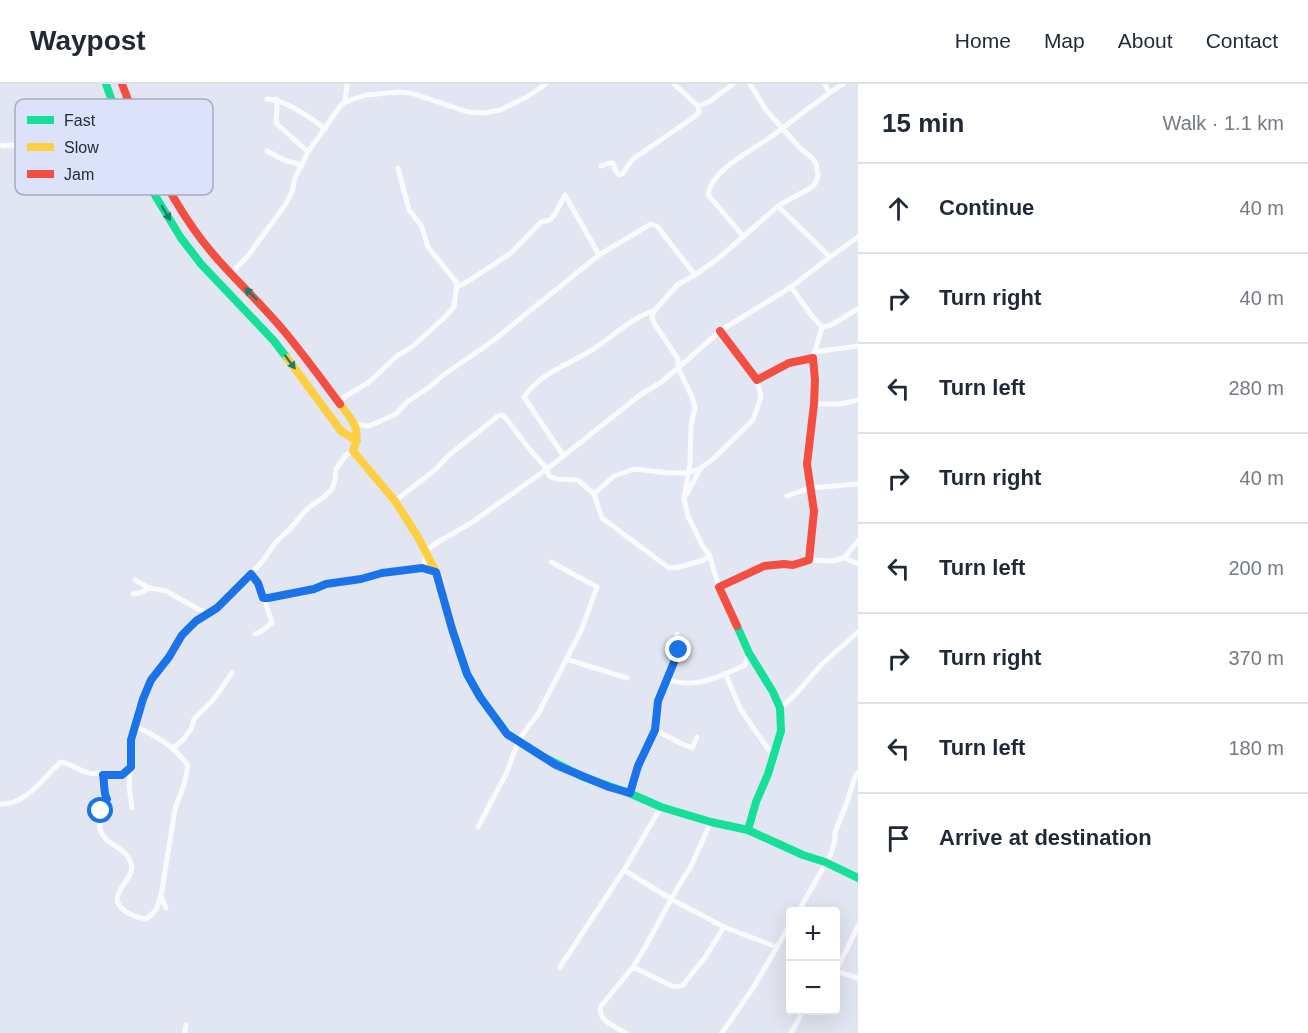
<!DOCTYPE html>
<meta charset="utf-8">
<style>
:root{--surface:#fff;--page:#f6f6f7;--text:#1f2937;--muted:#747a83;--line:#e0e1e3}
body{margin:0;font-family:Helvetica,sans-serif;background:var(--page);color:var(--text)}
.controls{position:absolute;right:18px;bottom:18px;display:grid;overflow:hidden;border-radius:6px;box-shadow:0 6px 24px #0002}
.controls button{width:54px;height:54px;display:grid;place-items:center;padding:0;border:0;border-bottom:2px solid var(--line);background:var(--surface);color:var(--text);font:30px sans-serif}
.stop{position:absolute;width:18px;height:18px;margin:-14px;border:4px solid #1a73e8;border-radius:50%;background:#fff}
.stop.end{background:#1a73e8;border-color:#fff;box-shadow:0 2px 6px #0008}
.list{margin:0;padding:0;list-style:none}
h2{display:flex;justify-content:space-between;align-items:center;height:78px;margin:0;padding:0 24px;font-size:26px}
h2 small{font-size:20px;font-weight:400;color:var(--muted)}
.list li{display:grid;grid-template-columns:39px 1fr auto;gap:18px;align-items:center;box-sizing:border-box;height:90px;padding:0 24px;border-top:2px solid var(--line)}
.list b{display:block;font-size:22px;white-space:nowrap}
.list em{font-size:20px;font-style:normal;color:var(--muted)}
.icon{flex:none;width:33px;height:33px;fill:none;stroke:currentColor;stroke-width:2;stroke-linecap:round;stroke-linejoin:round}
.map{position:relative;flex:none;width:858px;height:949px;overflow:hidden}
header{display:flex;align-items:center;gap:36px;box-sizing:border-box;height:84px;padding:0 30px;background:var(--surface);border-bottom:2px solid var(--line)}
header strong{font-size:28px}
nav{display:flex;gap:33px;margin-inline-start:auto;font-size:21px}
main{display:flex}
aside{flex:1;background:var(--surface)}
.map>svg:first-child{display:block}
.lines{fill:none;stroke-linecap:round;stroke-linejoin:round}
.street{stroke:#fbfbfd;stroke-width:5}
.fast{stroke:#16e098;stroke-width:8}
.slow{stroke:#ffcf43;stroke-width:8}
.jam{stroke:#f24e42;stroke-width:8}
.oneway{fill:#1e7c68}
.route{stroke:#1a73e8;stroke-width:8}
.key{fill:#dbe2f9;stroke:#a4abc2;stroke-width:1.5}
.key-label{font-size:16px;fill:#252b40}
</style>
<header>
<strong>Waypost</strong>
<nav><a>Home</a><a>Map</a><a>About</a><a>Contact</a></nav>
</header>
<main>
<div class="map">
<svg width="858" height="949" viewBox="0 0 858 949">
<rect width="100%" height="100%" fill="#e2e6f2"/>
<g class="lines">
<!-- street -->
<path class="street" d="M 825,0 L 829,9
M 267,15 C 286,16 310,33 325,45
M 276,15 L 277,22 L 276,39 L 308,68
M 345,18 L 347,0
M 698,22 L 709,18 L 733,0
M 0,61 L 4,62 L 12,61 L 42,70
M 267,67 L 284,76 L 301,81 L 301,83
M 601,82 L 609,79 L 613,79 L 615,85 L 619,91 L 622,90 L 633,75 L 694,33 L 699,28 L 698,22 L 674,0
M 778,122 L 830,173
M 744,153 L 710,113 L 708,110 C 712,85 753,66 772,52 C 795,35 818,16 843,0
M 231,189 L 247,173 L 285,121 L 292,108 L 295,94 L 308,68 L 341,21 L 345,18 L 366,11 L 398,8 L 411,9 L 468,28 L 485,29 L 500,26 L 527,13 L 546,0
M 457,203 L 470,196 L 511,169 L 541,138 L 550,136 L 555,130 L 565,111 L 599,171
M 791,203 L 812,232 L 822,243 L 813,274
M 822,243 L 831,241 L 858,225
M 814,268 L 858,262
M 814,320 L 840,320 L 858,316
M 342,321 L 341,315 L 369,298 L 397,272 L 413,262 L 444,234 L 454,223 L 457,199 L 428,163 L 421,141 L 409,126 L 398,84
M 355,340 L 369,342 L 396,330 L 407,318 L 431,302 L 442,292 L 490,259 L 599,171 L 651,140 L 657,142 L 695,191
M 563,371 L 524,313 C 539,290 569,280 592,266 C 615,251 628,236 655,226
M 594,410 L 614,392 L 634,385 L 669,389 L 688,389 L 701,384
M 686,411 L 701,384 L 713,375 L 753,336 L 761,313 L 757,296
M 787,412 L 810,404 L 858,400
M 395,417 L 436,385 L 448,372 L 498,332 L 501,331 L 504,332 L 531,367 L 547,385 L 549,392 L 556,395 L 578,396 L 594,410 L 602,434 L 669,484 L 679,483 L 704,476 L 709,470
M 844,474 L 858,457
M 809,476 L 833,477 L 844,474 L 858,480
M 422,484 L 425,477 L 425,468 L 433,461 L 471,439 L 547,385 L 640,311 L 660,299 L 678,284 L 720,247 L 791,203 L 830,173 L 858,153
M 251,490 L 258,499 L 263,514 L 268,514 L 314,505 L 326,500 L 394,488 L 422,484 L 436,488
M 135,496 L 149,504 L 166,507 L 198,525 L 209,529
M 719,503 L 709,470 L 703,463 L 688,432 L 684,415 L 690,379 L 691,342 L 695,323 L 692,313 L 678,284 L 678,275 L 654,239 L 652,233 L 655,226 L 678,200 L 695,191 L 720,173 L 778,122 L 812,103 L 816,98 L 818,92 L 816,80 L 812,74 L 800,64 L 766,26 L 750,0
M 133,510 L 140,509 L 149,504
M 255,550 L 260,548 L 272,539 L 266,520 L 263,514
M 566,575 L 627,594
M 725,589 L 741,626 L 773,672
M 667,596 C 673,597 679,599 686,599 C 703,600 729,589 745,581 L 749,569
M 780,624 L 794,612 L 822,580 L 858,548
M 134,642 C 155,651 175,662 188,682 L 184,701 L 175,725 L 161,812 L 166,824
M 655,646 L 682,660 L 692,664 L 697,653
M 173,664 L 183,656 L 191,645 L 194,635 L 213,616 L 232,589
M 103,691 C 105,700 103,708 107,715 C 100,728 94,746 108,757 C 117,764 127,767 131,779 C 137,796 102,811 125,827 C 132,832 138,834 146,835 C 155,829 158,824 160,813
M 629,709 L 638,682 L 655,646 L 658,617 L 679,566 L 677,556 L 677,550
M 0,720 C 26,722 43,693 61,678 C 72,680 79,687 89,689 C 92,690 96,689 99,689 C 113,693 120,693 131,683
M 661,723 L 624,786 L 671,815 L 724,843 L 777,863
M 132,724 L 129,702 L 131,683 L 131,655 L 143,615 L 151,596 L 169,573 L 177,558 L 190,542 L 217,524 L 227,514 L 261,479 L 276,458 L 289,446 L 307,425 L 325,412 L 332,405 L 335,396 L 336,385 L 346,371 L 353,367
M 478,743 L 507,688 L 518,658 L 527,644 L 538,630 L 581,547 L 597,503 L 551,478
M 798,828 L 831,770 L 835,756 L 835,748 L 846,721 L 856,690 L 858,689
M 560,883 L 624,786
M 633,883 L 672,902 L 678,903 L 683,901 L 706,872 L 724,843
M 836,887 L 858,842
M 836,887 L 858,894
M 185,949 L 186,941
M 626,949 C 616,943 596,936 601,922 L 633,883 L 644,865 L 678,803 L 691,782 L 711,738
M 722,949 L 753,904 L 790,841
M 791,949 L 804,926"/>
<!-- fast -->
<path class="fast" d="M 106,0 L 122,45 L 156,113 L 181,154 L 201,180 L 274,257 L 287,274
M 737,542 L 749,569 L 773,608 L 780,624 L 781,647 L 768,690 L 756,718 L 748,746
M 458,564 L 467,590 L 480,613 L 507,650 L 542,672 L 583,693 L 629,709 L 661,723 L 711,738 L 748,746 L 803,771 L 825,778 L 858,794"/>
<!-- slow -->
<path class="slow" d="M 287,274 L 341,347 L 357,357
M 340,320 C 353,337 362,345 353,367 L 395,417 L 418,453 L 436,488 L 458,564"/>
<!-- jam -->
<path class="jam" d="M 122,0 C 140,50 162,100 193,144 C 219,182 255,212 284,247 C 304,271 322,296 340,320
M 720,247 L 757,296 L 789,279 L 813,274 L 815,296 L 814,320 L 807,380 L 814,427 L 809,476 L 793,481 L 784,480 L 764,482 L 719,503 L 737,542"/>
</g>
<!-- one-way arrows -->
<defs><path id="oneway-solid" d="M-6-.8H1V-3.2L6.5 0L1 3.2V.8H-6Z" transform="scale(1.5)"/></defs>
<g class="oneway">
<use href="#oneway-solid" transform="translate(166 129) rotate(59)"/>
<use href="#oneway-solid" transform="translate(251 210) rotate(-135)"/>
<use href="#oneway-solid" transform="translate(290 278) rotate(53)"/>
</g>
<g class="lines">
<!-- route -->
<path class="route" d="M 101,727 L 107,715 C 103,708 105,700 103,691 L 122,691 L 131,683 L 131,656 L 143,615 L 151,596 L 169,573 L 182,551 L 196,537 L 217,524 L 251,490 L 258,499 L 263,514 L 268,514 L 314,505 L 326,500 L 361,495 L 382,489 L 422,484 L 436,488 L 452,545 L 467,590 L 480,613 L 507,650 L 556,681 L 609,703 L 630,709 L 638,682 L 655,646 L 658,617 L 679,566"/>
</g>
<!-- legend -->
<rect x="15" y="15" width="198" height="96" rx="9" class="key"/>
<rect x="27" y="32" width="27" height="8" fill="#16e098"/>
<rect x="27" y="59" width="27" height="8" fill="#ffcf43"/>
<rect x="27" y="86" width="27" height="8" fill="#f24e42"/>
<g class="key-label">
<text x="64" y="42">Fast</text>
<text x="64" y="69">Slow</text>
<text x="64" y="96">Jam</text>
</g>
</svg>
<div class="controls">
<button>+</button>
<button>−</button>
</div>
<div class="stop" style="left:101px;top:727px"></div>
<div class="stop end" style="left:679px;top:566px"></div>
</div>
<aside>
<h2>15 min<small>Walk · 1.1 km</small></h2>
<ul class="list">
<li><svg class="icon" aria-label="ahead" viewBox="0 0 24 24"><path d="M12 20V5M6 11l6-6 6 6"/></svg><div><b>Continue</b></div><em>40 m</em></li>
<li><svg class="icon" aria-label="right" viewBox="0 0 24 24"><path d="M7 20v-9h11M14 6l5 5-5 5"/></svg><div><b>Turn right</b></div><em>40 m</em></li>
<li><svg class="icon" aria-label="left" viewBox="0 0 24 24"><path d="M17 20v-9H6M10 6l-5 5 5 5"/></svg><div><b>Turn left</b></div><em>280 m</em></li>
<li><svg class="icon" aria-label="right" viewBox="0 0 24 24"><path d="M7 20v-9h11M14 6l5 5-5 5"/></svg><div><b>Turn right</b></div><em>40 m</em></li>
<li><svg class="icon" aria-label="left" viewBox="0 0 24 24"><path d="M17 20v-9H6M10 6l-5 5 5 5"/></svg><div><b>Turn left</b></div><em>200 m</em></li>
<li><svg class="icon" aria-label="right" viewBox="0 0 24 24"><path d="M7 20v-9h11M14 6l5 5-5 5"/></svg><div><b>Turn right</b></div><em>370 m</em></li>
<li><svg class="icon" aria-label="left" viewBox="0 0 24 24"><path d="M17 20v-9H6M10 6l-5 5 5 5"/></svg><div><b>Turn left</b></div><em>180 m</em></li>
<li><svg class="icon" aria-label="arrive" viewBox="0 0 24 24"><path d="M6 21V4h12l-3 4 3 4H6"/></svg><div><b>Arrive at destination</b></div></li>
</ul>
</aside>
</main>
